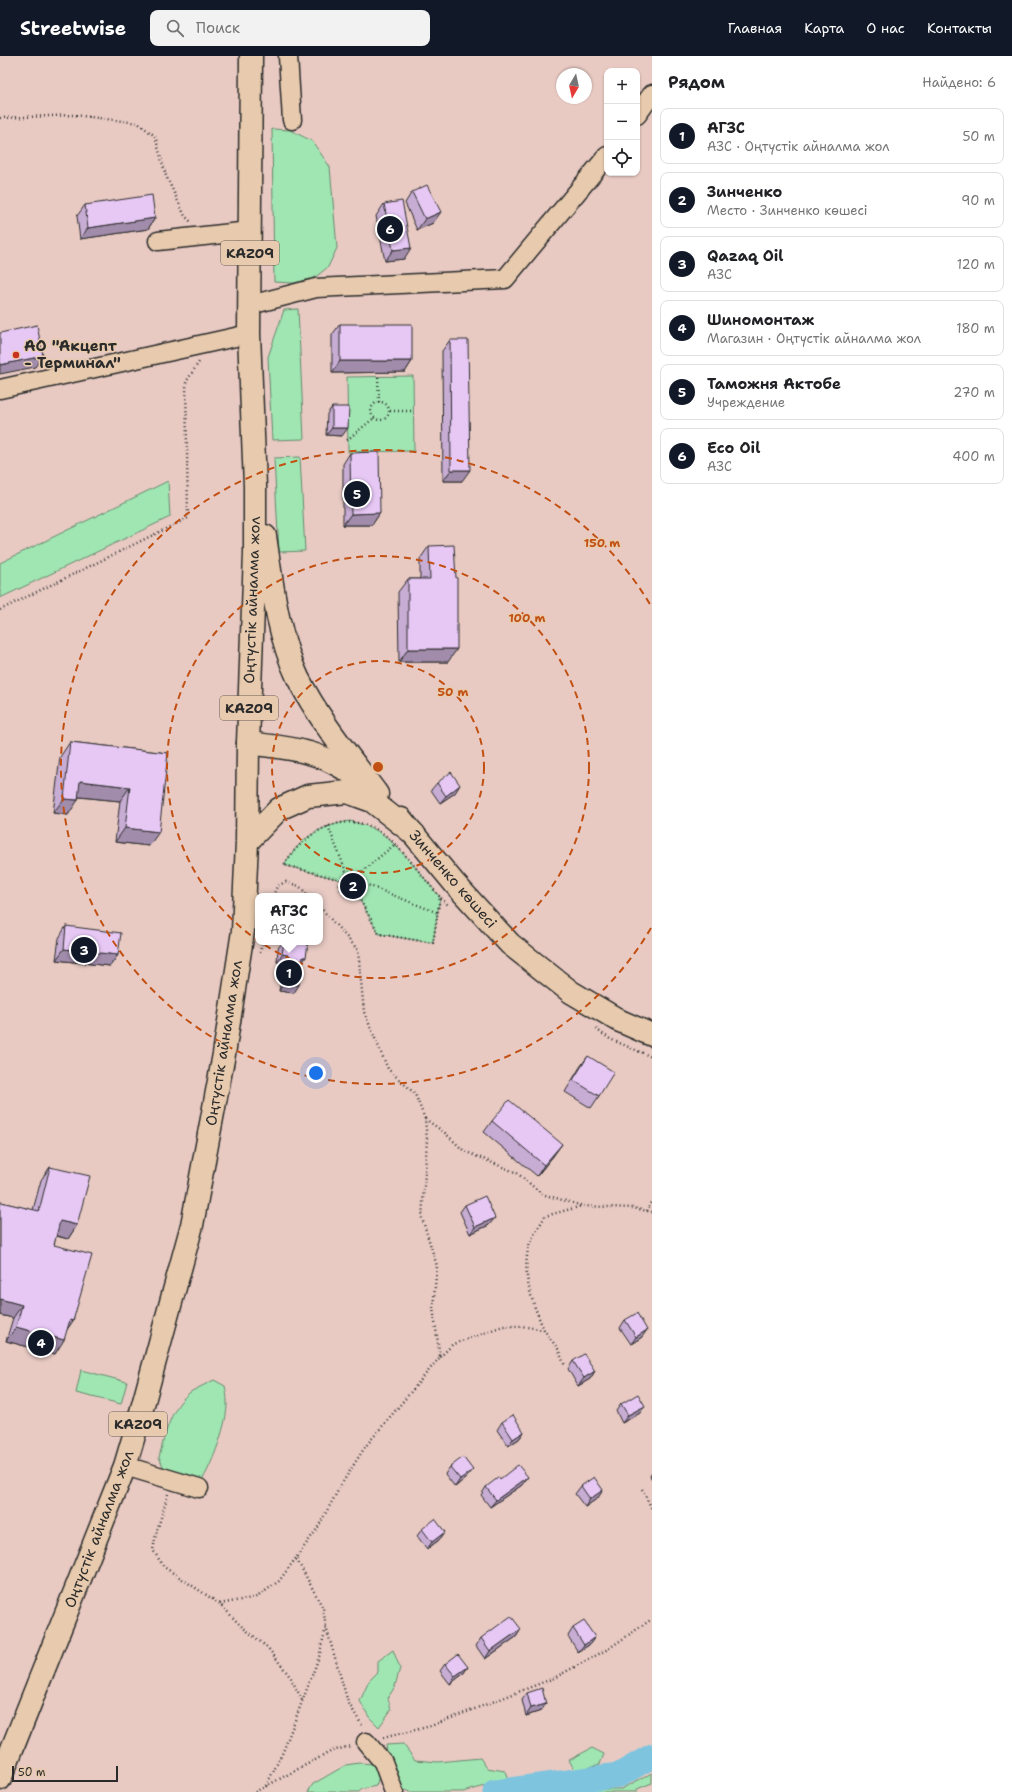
<!DOCTYPE html>
<html lang="ru">
<meta charset="utf-8">
<style>
:root{--surface:#fff;--page:#f2f2f2;--text:#202124;--muted:#757577;--line:#e0e0e0;--accent:#111827}
body{margin:0;font-family:"Shantell Sans",sans-serif;background:var(--page);color:var(--text)}
.controls{position:absolute;right:12px;top:12px;display:grid;overflow:hidden;border-radius:8px;box-shadow:0 1px 3px #0004}
.controls button{width:36px;height:36px;display:grid;place-items:center;padding:0;border:0;border-bottom:1px solid var(--line);background:var(--surface);color:var(--text);font:20px sans-serif}
.compass{position:absolute;left:556px;top:12px;width:36px;height:36px;border-radius:50%;background:var(--surface);box-shadow:0 1px 3px #0004;rotate:189deg}
.scale{position:absolute;left:12px;bottom:10px;width:106px;box-sizing:border-box;padding-left:4px;border:2px solid #2b2b2b;border-top:0;font-size:11px;line-height:14px;white-space:nowrap;color:#2b2b2b;-webkit-text-stroke:3px #e8cbae;paint-order:stroke}
.you{position:absolute;left:316px;top:1017px;width:14px;height:14px;margin:-10px;border:3px solid #fff;border-radius:50%;background:#1a73e8;box-shadow:0 0 0 6px #1a73e833}
.badge{display:grid;place-items:center;width:26px;height:26px;border-radius:50%;background:var(--accent);color:#fff;font-size:13px;font-weight:700}
.pin{position:absolute;translate:-50% -50%;border:2px solid #fff;box-shadow:0 1px 4px #0006}
.popup{position:absolute;left:255px;top:837px;width:68px;height:52px;box-sizing:border-box;display:grid;place-content:center;border-radius:8px;background:var(--surface);filter:drop-shadow(0 1px 3px #0005);font-size:13px;white-space:nowrap;color:var(--muted)}
.popup b{font-size:15px;color:var(--text)}
.popup::after{content:'';position:absolute;left:50%;top:100%;margin-left:-8px;border:8px solid transparent;border-top-color:var(--surface)}
.list{margin:0;padding:0;list-style:none}
h2{display:flex;justify-content:space-between;align-items:center;height:52px;margin:0;padding:0 16px;font-size:17px}
h2 small{font-size:13px;font-weight:400;color:var(--muted)}
.list li{display:grid;grid-template-columns:26px 1fr auto;gap:12px;align-items:center;box-sizing:border-box;height:56px;margin:0 8px 8px;padding:0 8px;border:1px solid var(--line);border-radius:8px}
.list b{display:block;font-size:15px;white-space:nowrap}
.list p{margin:0;font-size:13px;white-space:nowrap;color:var(--muted)}
.list em{font-size:13px;font-style:normal;color:var(--muted)}
.icon{flex:none;width:22px;height:22px;fill:none;stroke:currentColor;stroke-width:2;stroke-linecap:round;stroke-linejoin:round}
.map{position:relative;flex:none;width:652px;height:1736px;overflow:hidden}
header{display:flex;align-items:center;gap:24px;box-sizing:border-box;height:56px;padding:0 20px;background:var(--accent);color:#fff}
header strong{font-size:19px}
nav{display:flex;gap:22px;margin-inline-start:auto;font-size:14px}
.search{width:280px;height:36px;background:var(--page);display:flex;align-items:center;gap:10px;box-sizing:border-box;padding:0 14px;border-radius:8px;color:var(--muted);font-size:15px}
main{display:flex}
aside{flex:1;background:var(--surface)}
.map>svg:first-child{display:block}
.green{fill:#a0e6b2;stroke:#66886e}
.lines{fill:none;stroke-linecap:round;stroke-linejoin:round}
.river{stroke:#7ec4df;stroke-width:25}
.minor-casing{stroke:#2b2b2b;stroke-width:21}
.major-casing{stroke:#2b2b2b;stroke-width:25}
.highway-casing{stroke:#2b2b2b;stroke-width:25}
.path{stroke:#2b2b2b;stroke-width:2.5;stroke-dasharray:1 3;stroke-linecap:butt}
.minor{stroke:#e8cbae;stroke-width:18}
.major{stroke:#e8cbae;stroke-width:22}
.highway{stroke:#e8cbae;stroke-width:22}
.wall{fill:#c7acd3;stroke:#2b2b2b}
.shaded-wall{fill:#a28cac;stroke:#2b2b2b}
.building{fill:#e7c8f5;stroke:#2b2b2b}
.ring{fill:none;stroke:#c25012;stroke-width:2;stroke-dasharray:7 5}
.poi-dot{fill:#c8321e;stroke:#e8cbae;stroke-width:1.5}
.labels{text-anchor:middle;stroke-width:3;stroke-linejoin:round;paint-order:stroke}
.shield{fill:#e8cbae;stroke:#645b52;stroke-width:1}
.shield-label{font-size:14px;font-weight:bold;fill:#2b2b2b}
.poi-label{font-size:15px;font-weight:bold;fill:#2b2b2b;stroke:#e8cbae;text-anchor:start}
.street-label{font-size:15px;fill:#2b2b2b;stroke:#e8cbae}
.centre{fill:#c25012;stroke:#e8cbae;stroke-width:2}
.ring-label{font-size:12px;text-anchor:middle;font-weight:bold;fill:#c25012;stroke:#e8cbae;stroke-width:3;stroke-linejoin:round;paint-order:stroke}
</style>
<header>
<strong>Streetwise</strong>
<div class="search"><svg class="icon" aria-label="search" viewBox="0 0 24 24"><circle cx="10" cy="10" r="6"/><path d="M15 15l6 6"/></svg>Поиск</div>
<nav><a>Главная</a><a>Карта</a><a>О нас</a><a>Контакты</a></nav>
</header>
<main>
<div class="map">
<svg width="652" height="1736" viewBox="0 0 652 1736">
<rect width="100%" height="100%" fill="#e8cac3"/>
<filter id="ink" filterUnits="userSpaceOnUse"><feTurbulence type="fractalNoise" baseFrequency=".025" numOctaves="2"/><feDisplacementMap in="SourceGraphic" scale="8" xChannelSelector="R" yChannelSelector="G"/><feConvolveMatrix kernelMatrix="1 2 1 2 8 2 1 2 1" color-interpolation-filters="sRGB"/></filter>
<g filter="url(#ink)">
<!-- green -->
<path class="green" d="M 272,73 L 290,74 L 312,85 L 330,111 L 337,192 L 328,211 L 313,223 L 293,227 L 274,226 Z
M 298,253 L 304,383 L 272,384 L 268,301 L 284,254 Z
M 413,320 L 414,395 L 348,396 L 347,321 Z
M 300,401 L 305,495 L 279,496 L 274,402 Z
M 168,425 L 170,461 L 0,542 L 0,507 Z
M 350,765 C 360,768 370,770 379,776 C 397,786 426,825 440,841 L 433,887 L 379,878 L 358,841 C 346,843 339,835 341,824 L 284,809 C 300,782 319,770 350,765 Z
M 81,1314 L 127,1326 L 121,1348 L 76,1337 Z
M 214,1324 L 225,1330 C 226,1335 227,1340 227,1346 C 228,1366 212,1409 201,1426 L 165,1415 L 159,1401 C 165,1379 171,1349 192,1335 C 199,1331 207,1328 214,1324 Z
M 393,1594 L 400,1612 L 395,1630 L 388,1642 L 391,1654 L 379,1671 L 369,1661 L 360,1645 L 369,1625 L 378,1616 L 378,1605 Z
M 403,1688 L 415,1704 L 438,1706 L 480,1702 L 487,1712 L 505,1715 L 508,1724 L 463,1736 L 409,1736 L 397,1730 L 388,1704 L 386,1689 Z
M 592,1692 L 604,1698 L 600,1708 L 575,1715 L 569,1704 Z
M 359,1707 L 375,1708 L 381,1714 L 376,1730 L 362,1733 L 359,1736 L 308,1736 L 313,1728 L 346,1709 Z
M 652,1717 L 652,1727 L 637,1733 L 637,1736 L 577,1736 L 589,1733 L 621,1733 Z"/>
<g class="lines">
<!-- river -->
<path class="river" d="M 495,1736 L 619,1719 L 652,1700"/>
<!-- minor casing -->
<g class="minor-casing">
<path id="minor" d="M 288,0 L 292,64
M 637,59 L 652,38
M 158,185 L 250,175
M 250,249 L 316,232 L 505,223 L 607,100
M 0,333 L 249,278
M 125,1410 L 199,1432
M 366,1686 L 383,1706 L 394,1736"/>
</g>
<!-- major casing -->
<g class="major-casing">
<path id="major" d="M 248,687 C 268,690 289,691 309,697 C 328,702 354,717 368,730
M 401,763 L 455,828 L 510,888 L 571,936 L 620,965 L 652,979"/>
</g>
<!-- highway casing -->
<g class="highway-casing">
<path id="highway" d="M 265,480 C 272,527 277,578 298,622 C 319,664 349,700 377,738
M 247,786 L 279,753 L 308,740 L 347,736 L 372,745 L 414,778
M 0,1723 L 125,1410 L 141,1356 L 192,1169 L 224,998 L 243,875 L 247,786 L 248,687 L 255,497 L 255,430 L 249,278 L 251,0"/>
</g>
<!-- path -->
<path class="path" d="M 0,62 L 74,59 L 138,67 L 155,80 L 166,120 L 185,160 L 191,166
M 378,321 L 379,346
M371 355a9 9 0 1 1 18 0a9 9 0 1 1-18 0Z
M 390,355 L 413,355
M 347,384 L 374,362
M 0,554 L 188,462 L 186,326 L 199,306
M 328,770 L 347,818
M340 829a13 13 0 1 1 26 0a13 13 0 1 1-26 0Z
M 359,818 L 394,789
M 341,824 L 284,809 C 304,776 344,752 381,776 C 400,789 424,823 440,841 L 433,887 L 379,878 L 358,840
M 365,828 L 438,857
M 273,840 L 277,830 L 286,826 L 299,830 L 309,840
M 441,842 L 449,850
M 260,897 L 262,886
M 596,973 L 610,983 L 652,1001
M 425,1063 L 444,1076 L 464,1095 L 517,1117 L 542,1138 L 583,1150 L 633,1152 L 652,1156
M 647,1155 L 652,1144
M 544,1274 C 533,1248 521,1219 529,1190 C 532,1180 540,1170 545,1160 L 582,1150
M 440,1301 L 453,1288 L 503,1270 L 522,1270 L 544,1274 L 558,1293 L 565,1310
M 642,1433 L 652,1453
M 168,1438 L 156,1478 L 153,1494 L 164,1511 L 220,1548 L 240,1569 L 268,1592 L 291,1622 L 302,1644
M 220,1548 L 257,1541 L 279,1525 L 296,1502
M 326,1571 L 348,1646 L 363,1671
M 383,1682 L 431,1670 L 554,1622 L 608,1593 L 652,1563
M 266,1730 L 283,1696 L 319,1601 L 326,1571 L 323,1552 L 296,1502 L 317,1473 L 341,1429 L 365,1391 L 440,1301 L 433,1252 L 437,1210 L 422,1162 L 427,1084 L 425,1063 L 415,1038 L 388,1013 L 364,956 L 358,894 L 320,851
M 255,1736 L 332,1695 L 351,1690"/>
<!-- minor -->
<use href="#minor" class="minor"/>
<!-- major -->
<use href="#major" class="major"/>
<!-- highway -->
<use href="#highway" class="highway"/>
</g>
<!-- wall -->
<path class="wall" d="M 412,136 L 433,167 L 417,174 L 405,147 Z
M 384,148 L 404,203 L 385,205 L 376,160 Z
M 85,149 L 155,162 L 148,173 L 80,183 L 77,160 Z
M 340,268 L 412,305 L 405,316 L 332,317 L 332,279 Z
M 450,284 L 462,425 L 443,425 L 442,295 Z
M 332,351 L 342,380 L 326,379 L 327,358 Z
M 350,397 L 380,457 L 372,469 L 343,469 L 343,408 Z
M 429,490 L 448,606 L 399,606 L 398,536 L 408,523 L 420,523 L 420,503 Z
M 70,686 L 168,697 L 149,790 L 115,786 L 120,745 L 79,741 L 68,759 L 53,757 L 60,701 Z
M 437,727 L 455,737 L 440,747 L 431,734 Z
M 66,870 L 118,899 L 110,910 L 56,904 L 59,882 Z
M 283,886 L 297,886 L 302,907 L 294,937 L 279,935 L 283,907 L 277,906 L 278,892 Z
M 588,1000 L 599,1040 L 591,1052 L 565,1036 L 580,1011 Z
M 492,1065 L 554,1099 L 537,1120 L 484,1076 Z
M 50,1111 L 77,1169 L 68,1183 L 56,1180 L 54,1189 L 67,1273 L 55,1298 L 6,1285 L 13,1262 L 0,1259 L 0,1147 L 1,1146 L 33,1154 L 41,1124 Z
M 465,1149 L 489,1169 L 470,1178 L 460,1156 Z
M 625,1264 L 642,1281 L 631,1288 L 620,1272 Z
M 573,1305 L 595,1315 L 590,1323 L 578,1330 L 568,1313 Z
M 621,1348 L 640,1357 L 622,1367 L 616,1355 Z
M 502,1366 L 524,1376 L 519,1383 L 508,1390 L 497,1374 Z
M 450,1411 L 467,1421 L 455,1431 L 445,1418 Z
M 652,1416 L 652,1424 L 650,1419 Z
M 522,1429 L 490,1451 L 481,1439 L 486,1431 Z
M 581,1430 L 598,1442 L 585,1451 L 575,1438 Z
M 422,1473 L 439,1484 L 427,1493 L 417,1480 Z
M 573,1572 L 595,1581 L 589,1589 L 578,1596 L 568,1580 Z
M 521,1573 L 516,1581 L 485,1603 L 476,1590 L 481,1582 Z
M 445,1608 L 468,1611 L 463,1618 L 450,1628 L 440,1615 Z
M 527,1637 L 541,1655 L 526,1660 L 522,1644 Z"/>
<!-- shaded-wall -->
<path class="shaded-wall" d="M 441,156 L 433,167 L 417,174 L 425,163 Z
M 155,162 L 148,173 L 80,183 L 88,172 Z
M 411,192 L 404,203 L 385,205 L 393,194 Z
M 43,300 L 35,311 L 0,318 L 0,309 Z
M 340,305 L 412,305 L 405,316 L 332,317 Z
M 332,372 L 348,372 L 342,380 L 326,379 Z
M 451,414 L 470,414 L 462,425 L 443,425 Z
M 380,457 L 372,469 L 343,469 L 351,458 Z
M 408,593 L 457,593 L 448,606 L 399,606 Z
M 80,725 L 130,731 L 120,745 L 70,740 Z
M 460,729 L 455,737 L 440,747 L 446,740 Z
M 64,743 L 78,744 L 68,759 L 53,757 Z
M 125,772 L 159,776 L 149,790 L 115,786 Z
M 64,893 L 118,899 L 110,910 L 56,904 Z
M 282,898 L 288,899 L 283,907 L 277,906 Z
M 303,901 L 306,901 L 301,909 Z
M 284,927 L 299,929 L 294,937 L 279,935 Z
M 562,1088 L 554,1099 L 537,1120 L 544,1109 Z
M 495,1162 L 489,1169 L 470,1178 L 475,1171 Z
M 60,1165 L 77,1169 L 68,1183 L 51,1178 Z
M 0,1243 L 22,1249 L 13,1262 L 0,1259 Z
M 70,1264 L 73,1265 L 64,1278 Z
M 16,1271 L 64,1284 L 55,1298 L 6,1285 Z
M 647,1274 L 642,1281 L 631,1288 L 636,1281 Z
M 595,1315 L 590,1323 L 578,1330 L 584,1322 Z
M 645,1350 L 640,1357 L 622,1367 L 628,1359 Z
M 524,1376 L 519,1383 L 508,1390 L 513,1383 Z
M 473,1414 L 467,1421 L 455,1431 L 460,1423 Z
M 528,1421 L 522,1429 L 490,1451 L 496,1444 Z
M 603,1434 L 598,1442 L 585,1451 L 590,1443 Z
M 445,1476 L 439,1484 L 427,1493 L 432,1486 Z
M 521,1573 L 516,1581 L 485,1603 L 490,1595 Z
M 595,1581 L 589,1589 L 578,1596 L 584,1589 Z
M 468,1611 L 463,1618 L 450,1628 L 455,1620 Z
M 546,1648 L 541,1655 L 526,1660 L 531,1652 Z"/>
<!-- building -->
<path class="building" d="M 427,129 L 441,156 L 425,163 L 412,136 Z
M 152,139 L 155,162 L 88,172 L 85,149 Z
M 402,145 L 411,192 L 393,194 L 384,148 Z
M 340,268 L 412,268 L 412,305 L 340,305 Z
M 37,269 L 43,300 L 0,309 L 0,277 Z
M 450,284 L 468,284 L 470,414 L 451,414 Z
M 332,351 L 349,351 L 348,372 L 332,372 Z
M 379,396 L 380,457 L 351,458 L 350,397 Z
M 454,489 L 456,522 L 457,522 L 457,593 L 408,593 L 408,523 L 430,523 L 429,490 Z
M 70,686 L 168,697 L 159,776 L 125,772 L 130,731 L 80,725 L 78,744 L 64,743 Z
M 451,716 L 460,729 L 446,740 L 437,727 Z
M 66,870 L 121,877 L 118,899 L 64,893 Z
M 284,886 L 297,886 L 308,887 L 306,901 L 303,901 L 299,929 L 284,927 L 288,899 L 282,898 Z
M 588,1000 L 614,1016 L 599,1040 L 573,1024 Z
M 509,1044 L 562,1088 L 544,1109 L 492,1065 Z
M 50,1111 L 90,1120 L 77,1169 L 60,1165 L 54,1189 L 92,1199 L 73,1265 L 70,1264 L 64,1284 L 16,1271 L 22,1249 L 0,1243 L 0,1150 L 1,1146 L 39,1155 Z
M 485,1140 L 495,1162 L 475,1171 L 465,1149 Z
M 637,1257 L 647,1274 L 636,1281 L 625,1264 Z
M 584,1298 L 595,1315 L 584,1322 L 573,1305 Z
M 638,1338 L 645,1350 L 628,1359 L 621,1348 Z
M 513,1359 L 524,1376 L 513,1383 L 502,1366 Z
M 463,1401 L 473,1414 L 460,1423 L 450,1411 Z
M 518,1409 L 528,1421 L 496,1444 L 486,1431 L 499,1421 L 500,1423 Z
M 594,1421 L 603,1434 L 590,1443 L 581,1430 Z
M 435,1463 L 445,1476 L 432,1486 L 422,1473 Z
M 511,1560 L 521,1573 L 490,1595 L 481,1582 Z
M 584,1565 L 595,1581 L 584,1589 L 573,1572 Z
M 458,1598 L 468,1611 L 455,1620 L 445,1608 Z
M 542,1632 L 546,1648 L 531,1652 L 527,1637 Z"/>
</g>
<!-- distance rings -->
<g class="ring">
<circle cx="378" cy="711" r="106"/>
<circle cx="378" cy="711" r="211"/>
<path d="M651 872A317 317 0 1 1 651 550"/>
</g>
<!-- markers -->
<circle class="poi-dot" cx="16" cy="299" r="4"/>
<g class="labels">
<!-- shield labels -->
<g class="shield">
<rect x="221" y="185" width="58" height="24" rx="3"/>
<rect x="220" y="640" width="58" height="24" rx="3"/>
<rect x="109" y="1356" width="58" height="24" rx="3"/>
</g>
<g class="shield-label">
<text x="250" y="202">KAZ09</text>
<text x="249" y="657">KAZ09</text>
<text x="138" y="1373">KAZ09</text>
</g>
<!-- poi labels -->
<g class="poi-label">
<text x="24" y="295">АО "Акцепт<tspan x="24" dy="17">- Терминал"</tspan></text>
</g>
<!-- street labels -->
<g class="street-label">
<text transform="translate(252 544) rotate(-88)" y="5">Оңтүстік айналма жол</text>
<text transform="translate(453 823) rotate(49)" y="5">Зинченко көшесі</text>
<text transform="translate(224 987) rotate(-81)" y="5">Оңтүстік айналма жол</text>
<text transform="translate(99 1473) rotate(-69)" y="5">Оңтүстік айналма жол</text>
</g>
</g>
<circle cx="378" cy="711" r="6" class="centre"/>
<g class="ring-label">
<text x="602" y="491">150 m</text>
<text x="527" y="566">100 m</text>
<text x="453" y="640">50 m</text>
</g>
</svg>
<div class="controls">
<button>+</button>
<button>−</button>
<button><svg class="icon" aria-label="locate" viewBox="0 0 24 24"><circle cx="12" cy="12" r="6"/><path d="M12 2v4M12 18v4M2 12h4M18 12h4"/></svg></button>
</div>
<svg class="compass" viewBox="-18 -18 36 36"><path d="M0-13l5 13h-10z" fill="#e53935"/><path d="M0 13l5-13h-10z" fill="#757577"/></svg>
<div class="scale">50 m</div>
<div class="you"></div>
<div class="pin badge" style="left:289px;top:917px">1</div>
<div class="popup"><b>АГЗС</b>АЗС</div>
<div class="pin badge" style="left:353px;top:830px">2</div>
<div class="pin badge" style="left:84px;top:894px">3</div>
<div class="pin badge" style="left:41px;top:1287px">4</div>
<div class="pin badge" style="left:357px;top:438px">5</div>
<div class="pin badge" style="left:390px;top:173px">6</div>
</div>
<aside>
<h2>Рядом<small>Найдено: 6</small></h2>
<ul class="list">
<li><span class="badge">1</span><div><b>АГЗС</b><p>АЗС · Оңтүстік айналма жол</p></div><em>50 m</em></li>
<li><span class="badge">2</span><div><b>Зинченко</b><p>Место · Зинченко көшесі</p></div><em>90 m</em></li>
<li><span class="badge">3</span><div><b>Qazaq Oil</b><p>АЗС</p></div><em>120 m</em></li>
<li><span class="badge">4</span><div><b>Шиномонтаж</b><p>Магазин · Оңтүстік айналма жол</p></div><em>180 m</em></li>
<li><span class="badge">5</span><div><b>Таможня Актобе</b><p>Учреждение</p></div><em>270 m</em></li>
<li><span class="badge">6</span><div><b>Eco Oil</b><p>АЗС</p></div><em>400 m</em></li>
</ul>
</aside>
</main>
